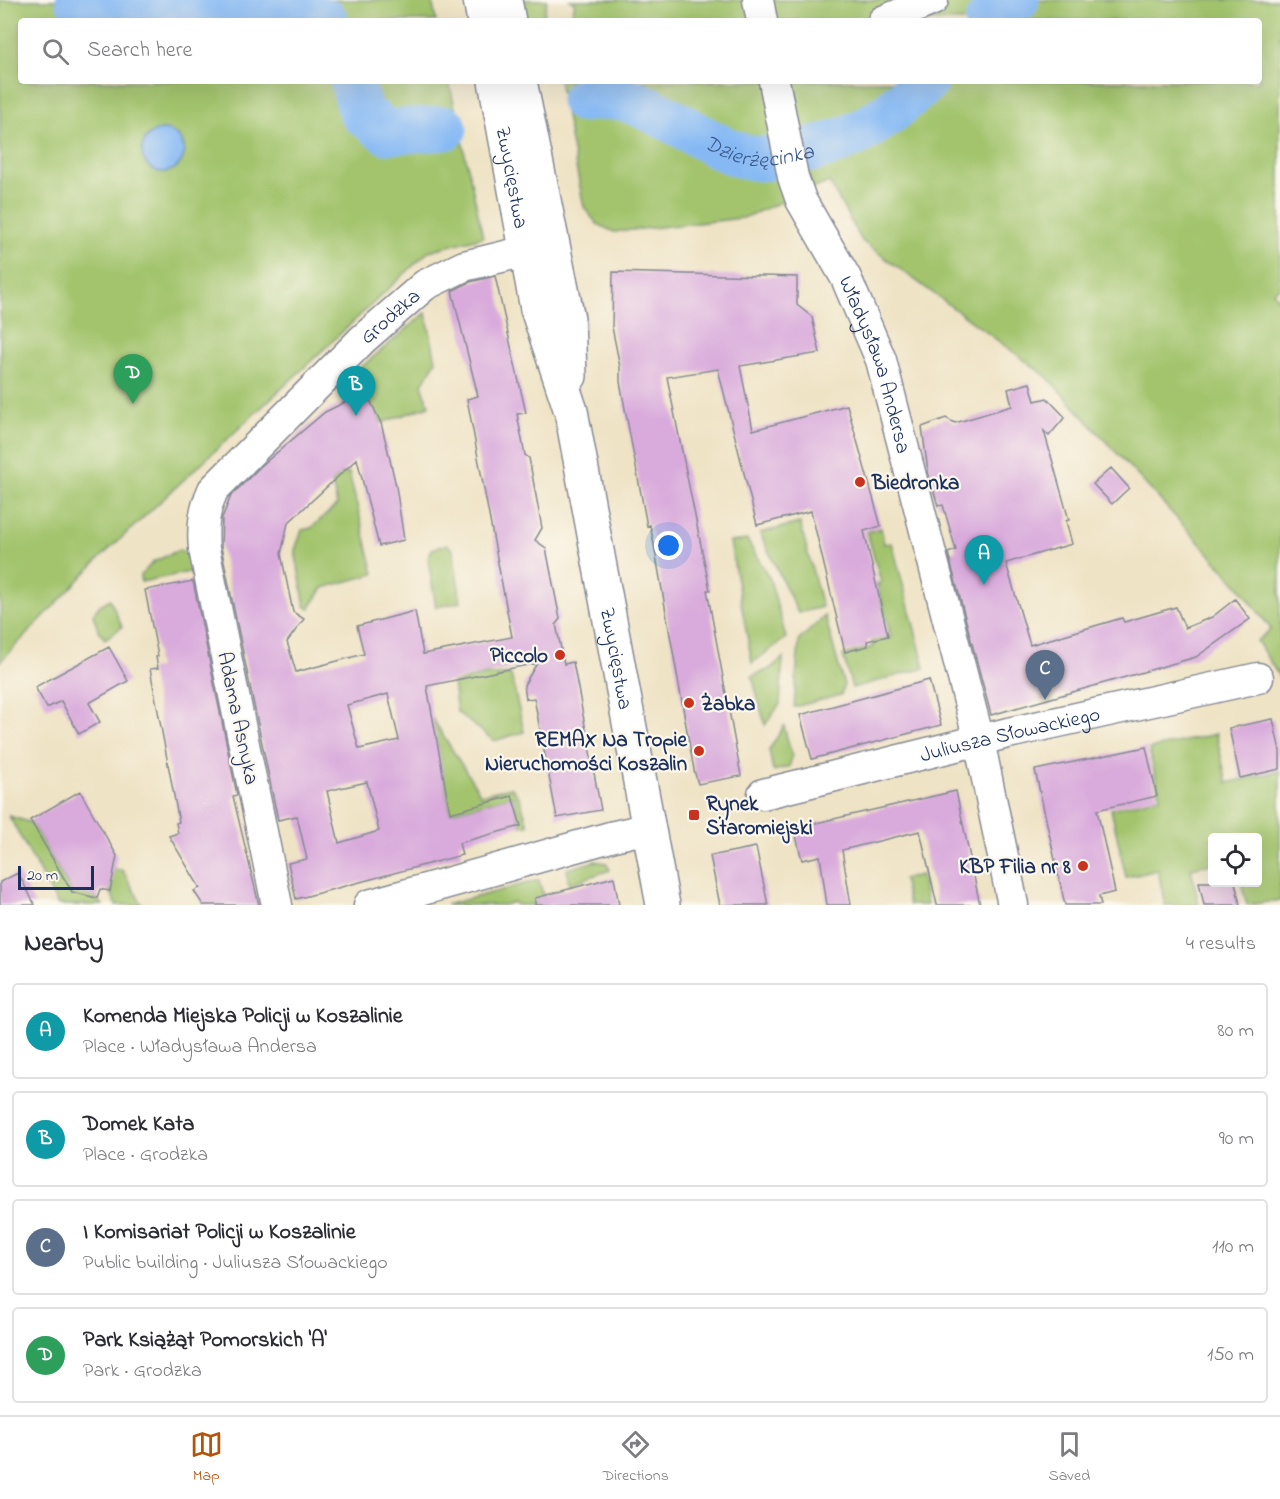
<!DOCTYPE html>
<meta charset="utf-8">
<style>
:root{--surface:#fff;--page:#f2f2f3;--text:#2b2b33;--muted:#7c7c81;--line:#e1e1e2;--accent:#b45309}
body{margin:0;font-family:"Indie Flower",sans-serif;background:var(--page);color:var(--text)}
.controls{position:absolute;right:18px;bottom:18px;display:grid;overflow:hidden;border-radius:6px;box-shadow:0 6px 24px #0002}
.controls button{width:54px;height:54px;display:grid;place-items:center;padding:0;border:0;border-bottom:2px solid var(--line);background:var(--surface);color:var(--text);font:30px sans-serif}
.scale{position:absolute;left:18px;bottom:15px;width:76px;box-sizing:border-box;padding-left:6px;border:3px solid #1b2f5e;border-top:0;font-size:16px;line-height:21px;white-space:nowrap;color:#1b2f5e;-webkit-text-stroke:4px #fbf7ec;paint-order:stroke}
.you{position:absolute;left:669px;top:546px;width:21px;height:21px;margin:-15px;border:4px solid #fff;border-radius:50%;background:#1a73e8;box-shadow:0 0 0 9px #1a73e833}
.badge{display:grid;place-items:center;width:39px;height:39px;border-radius:50%;background:var(--accent);color:#fff;font-size:20px;font-weight:700}
.pin{position:absolute;translate:-50% -50px;filter:drop-shadow(0 2px 3px #0008)}
.pin::after{content:'';position:absolute;top:32px;width:21px;height:18px;background:inherit;clip-path:polygon(0 0,100% 0,50% 100%)}
.list{margin:0;padding:0;list-style:none}
h2{display:flex;justify-content:space-between;align-items:center;height:78px;margin:0;padding:0 24px;font-size:26px}
h2 small{font-size:20px;font-weight:400;color:var(--muted)}
.list li{display:grid;grid-template-columns:39px 1fr auto;gap:18px;align-items:center;box-sizing:border-box;height:96px;margin:0 12px 12px;padding:0 12px;border:2px solid var(--line);border-radius:6px}
.list b{display:block;font-size:22px;white-space:nowrap}
.list p{margin:0;font-size:20px;white-space:nowrap;color:var(--muted)}
.list em{font-size:20px;font-style:normal;color:var(--muted)}
.icon{flex:none;width:33px;height:33px;fill:none;stroke:currentColor;stroke-width:2;stroke-linecap:round;stroke-linejoin:round}
.map{position:relative;flex:none;width:1280px;height:905px;overflow:hidden}
.search{position:absolute;background:var(--surface);box-shadow:0 6px 24px #0002;left:18px;right:18px;top:18px;height:66px;display:flex;align-items:center;gap:15px;box-sizing:border-box;padding:0 21px;border-radius:6px;color:var(--muted);font-size:22px}
.sheet{height:510px;background:var(--surface)}
nav{display:flex;justify-content:space-around;align-items:center;box-sizing:border-box;height:84px;border-top:2px solid var(--line);background:var(--surface);font-size:16px;color:var(--muted)}
nav a{display:grid;justify-items:center;gap:3px}
nav .on{color:var(--accent)}
.map>svg:first-child{display:block}
.green{fill:#a3c46d;stroke:#5f7a66;stroke-width:1.5}
.water{fill:#86b9f4;stroke:#5074a9;stroke-width:1.5}
.lines{fill:none;stroke-linecap:round;stroke-linejoin:round}
.river{stroke:#86b9f4;stroke-width:45}
.building{fill:#d9abdc;fill-rule:evenodd}
.street-casing{stroke:#858992;stroke-width:33}
.secondary-casing{stroke:#858992;stroke-width:36}
.street{stroke:#fff;stroke-width:30}
.secondary{stroke:#fff;stroke-width:33}
.poi-dot{fill:#c8321e;stroke:#fbf7ec;stroke-width:2}
.labels{text-anchor:middle;stroke-width:4.5;stroke-linejoin:round;paint-order:stroke}
.street-label{font-size:21px;fill:#1b2f5e;stroke:#fbf7ec}
.poi-label{font-size:21px;font-weight:bold;fill:#1b2f5e;stroke:#fbf7ec;text-anchor:start}
.water-label{font-size:22px;font-style:italic;fill:#3b588b;stroke:#fbf7ec}
</style>
<div class="map">
<svg width="1280" height="905" viewBox="0 0 1280 905">
<rect width="100%" height="100%" fill="#fbf7ec"/>
<filter id="ink" filterUnits="userSpaceOnUse"><feTurbulence type="fractalNoise" baseFrequency=".0167" numOctaves="2"/><feDisplacementMap in="SourceGraphic" scale="12" xChannelSelector="R" yChannelSelector="G"/><feConvolveMatrix kernelMatrix="1 2 1 2 8 2 1 2 1" color-interpolation-filters="sRGB"/></filter>
<filter id="wash" filterUnits="userSpaceOnUse"><feTurbulence type="fractalNoise" baseFrequency=".008" numOctaves="4" result="noise"/><feDisplacementMap in="SourceGraphic" scale="24" xChannelSelector="R" yChannelSelector="G"/><feGaussianBlur stdDeviation="1.35" result="paint"/><feColorMatrix in="noise" values="0 0 0 0 0 0 0 0 0 0 0 0 0 0 0 0 0 1.4 0 .05"/><feComposite in="paint" operator="in"/></filter>
<g filter="url(#wash)">
<rect width="100%" height="100%" fill="#efe3c5"/>
<!-- green -->
<path class="green" d="M 0,0 L 432,0 L 436,21 L 21,21 L 21,81 L 449,81 L 483,237 L 429,251 L 101,557 L 0,662 Z
M 516,0 L 547,0 L 543,21 L 520,21 Z
M 570,0 L 1280,0 L 1280,287 L 1273,292 L 1280,301 L 1280,678 L 1257,641 L 1271,629 L 1239,586 L 1046,376 L 862,241 L 829,182 L 743,218 L 614,232 L 597,224 L 584,207 L 559,81 L 1259,81 L 1259,21 L 570,21 L 575,3 Z
M 426,313 L 436,361 L 422,384 L 429,406 L 381,423 L 354,373 Z
M 349,473 L 374,574 L 323,588 L 309,609 L 305,606 L 295,550 L 302,530 L 311,528 L 337,505 L 332,482 L 340,474 Z
M 800,523 L 822,607 L 798,613 L 760,533 Z
M 881,528 L 884,544 L 892,543 L 925,668 L 852,688 L 843,655 L 873,647 L 872,642 L 891,637 L 877,584 L 881,582 L 867,532 Z
M 747,540 L 770,579 L 786,638 L 752,663 L 730,542 Z
M 447,544 L 453,550 L 461,602 L 436,607 L 428,559 L 432,549 Z
M 179,550 L 187,553 L 194,571 L 141,582 L 141,575 L 153,562 Z
M 110,599 L 122,627 L 105,639 L 98,630 L 93,614 L 100,605 Z
M 825,616 L 844,685 L 841,695 L 794,707 L 799,640 Z
M 783,658 L 780,704 L 765,725 L 752,676 L 768,670 Z
M 487,675 L 511,675 L 524,732 L 494,741 L 457,712 L 453,683 Z
M 432,718 L 481,795 L 511,787 L 520,799 L 528,825 L 521,826 L 512,796 L 450,813 Z
M 784,726 L 792,757 L 789,767 L 773,771 L 769,750 Z
M 1216,734 L 1227,783 L 1280,771 L 1280,900 L 1247,905 L 1241,883 L 1258,882 L 1258,838 L 1212,838 L 1212,864 L 1191,868 L 1199,905 L 1165,905 L 1158,870 L 1126,877 L 1111,809 L 1160,797 L 1149,749 Z
M 9,816 L 32,823 L 73,894 L 90,884 L 96,898 L 103,905 L 58,905 Z
M 595,861 L 606,863 L 610,870 L 569,884 L 567,869 Z
M 116,869 L 123,871 L 142,905 L 116,905 L 110,890 L 101,878 Z
M 921,875 L 927,905 L 909,905 L 903,879 Z
M 539,880 L 546,905 L 516,905 L 514,902 L 504,905 L 446,905 Z"/>
<!-- water -->
<path class="water" d="M142 151a21 21 0 1 1 42 0a21 21 0 1 1-42 0Z"/>
<g class="lines">
<!-- river -->
<g class="river">
<path d="M 78,0 L 143,9 L 306,16 L 326,21"/>
<path d="M 987,21 L 998,10 L 1017,0"/>
<path d="M 352,81 L 361,112 L 387,132 L 445,128"/>
<path id="s1" d="M 583,100 C 626,92 640,104 677,123 C 699,135 723,151 747,157 C 762,161 777,157 792,154 C 857,141 878,124 926,81"/>
</g>
</g>
<g id="blocks">
<!-- building -->
<path class="building" d="M 613,272 L 797,277 L 797,305 L 812,317 L 820,353 L 740,366 L 753,430 L 847,405 L 881,526 L 864,531 L 888,636 L 867,641 L 868,646 L 845,652 L 811,511 L 757,525 L 718,369 L 667,377 L 710,590 L 707,590 L 741,776 L 698,784 L 694,770 L 653,539 L 650,525 L 647,526 L 620,382 L 620,367 L 612,327 Z
M 495,276 L 526,413 L 517,414 L 525,455 L 529,458 L 542,528 L 535,540 L 546,548 L 560,619 L 556,624 L 564,664 L 573,662 L 601,810 L 557,818 L 534,698 L 526,699 L 524,685 L 537,663 L 427,686 L 450,813 L 512,796 L 521,826 L 459,843 L 462,855 L 296,899 L 288,863 L 307,859 L 297,816 L 278,820 L 221,547 L 222,518 L 231,496 L 261,466 L 325,412 L 366,392 L 381,423 L 388,451 L 396,486 L 404,540 L 379,546 L 357,459 L 288,523 L 281,554 L 293,612 L 304,619 L 287,642 L 296,672 L 364,654 L 357,626 L 415,611 L 423,654 L 512,637 L 467,399 L 478,396 L 452,291 L 470,282 ZM 388,694 L 399,740 L 359,749 L 347,705 ZM 367,782 L 379,831 L 339,843 L 327,791 Z
M 1030,383 L 1035,401 L 1047,398 L 1065,417 L 1049,436 L 1044,431 L 1069,520 L 1066,521 L 1072,544 L 1006,563 L 1030,645 L 1122,618 L 1124,622 L 1176,607 L 1185,628 L 1212,617 L 1235,599 L 1250,619 L 1196,657 L 991,715 L 948,553 L 956,550 L 943,505 L 938,506 L 928,472 L 922,427 L 946,418 L 955,423 L 1012,406 L 1008,389 Z
M 1111,468 L 1129,488 L 1112,504 L 1093,484 Z
M 193,581 L 237,795 L 233,796 L 259,905 L 203,905 L 194,891 L 200,888 L 169,836 L 178,833 L 176,823 L 179,822 L 150,669 L 158,668 L 156,657 L 158,656 L 145,590 Z
M 109,647 L 128,681 L 89,703 L 100,722 L 79,734 L 61,701 L 47,708 L 35,687 Z
M 929,680 L 941,725 L 812,759 L 800,715 Z
M 1273,719 L 1280,751 L 1280,769 L 1240,778 L 1229,728 Z
M 1146,747 L 1157,796 L 1097,810 L 1115,892 L 1099,896 L 1101,905 L 1065,905 L 1035,770 Z
M 80,791 L 117,856 L 110,891 L 100,889 L 97,898 L 72,892 L 30,820 Z
M 956,791 L 980,905 L 937,905 L 920,831 L 842,850 L 851,905 L 827,905 L 820,856 L 802,860 L 794,828 Z
M 756,847 L 768,905 L 720,905 L 710,856 Z
M 18,873 L 35,905 L 0,905 L 0,882 Z
M 614,877 L 619,905 L 535,905 L 535,898 Z
M 1199,882 L 1235,882 L 1240,905 L 1204,905 Z"/>
</g>
</g>
<g filter="url(#ink)">
<use href="#blocks" fill-opacity="0" stroke="#858992" stroke-width="1.5"/>
<g class="lines">
<!-- street casing -->
<g class="street-casing">
<g id="street">
<path d="M 758,0 L 762,21"/>
<path d="M 883,21 L 933,0"/>
<path id="s2" d="M 774,81 L 793,177 L 801,200 L 846,278 L 881,360 L 979,740 L 1013,905"/>
<path id="s3" d="M 763,794 L 1008,733 L 1258,678"/>
<path id="s4" d="M 277,905 L 204,549 C 202,527 204,510 213,490 L 363,339 L 425,285 L 464,266 L 551,245"/>
<path d="M 369,905 L 614,836 L 649,828"/>
</g>
</g>
<!-- secondary casing -->
<g class="secondary-casing">
<g id="secondary">
<path d="M 480,0 L 484,21"/>
<path d="M 505,0 L 509,21"/>
<path id="s5" d="M 495,81 L 537,309 L 571,411 L 663,905"/>
<path d="M 520,81 L 568,319 L 570,376"/>
</g>
</g>
<!-- street -->
<use href="#street" class="street"/>
<!-- secondary -->
<use href="#secondary" class="secondary"/>
</g>
</g>
<!-- markers -->
<g class="poi-dot">
<circle cx="860" cy="482" r="6"/>
<circle cx="560" cy="655" r="6"/>
<circle cx="689" cy="703" r="6"/>
<circle cx="699" cy="751" r="6"/>
<rect x="688" y="809" width="12" height="12" rx="3"/>
<circle cx="1083" cy="866" r="6"/>
</g>
<g class="labels">
<!-- street labels -->
<g class="street-label">
<text dy="7" stroke="none"><textPath href="#s5" startOffset="98">Zwycięstwa</textPath></text>
<text dy="7" stroke="none"><textPath href="#s4" startOffset="672">Grodzka</textPath></text>
<text dy="7" stroke="none"><textPath href="#s2" startOffset="304">Władysława Andersa</textPath></text>
<text dy="7" stroke="none"><textPath href="#s5" startOffset="591">Zwycięstwa</textPath></text>
<text transform="translate(239 718) rotate(78)" y="7">Adama Asnyka</text>
<text dy="7" stroke="none"><textPath href="#s3" startOffset="254">Juliusza Słowackiego</textPath></text>
</g>
<!-- poi labels -->
<g class="poi-label">
<text x="872" y="489">Biedronka</text>
<text x="548" y="662" text-anchor="end">Piccolo</text>
<text x="701" y="710">Żabka</text>
<text x="687" y="746" text-anchor="end">REMAX Na Tropie<tspan x="687" dy="24">Nieruchomości Koszalin</tspan></text>
<text x="706" y="810">Rynek<tspan x="706" dy="24">Staromiejski</tspan></text>
<text x="1071" y="873" text-anchor="end">KBP Filia nr 8</text>
</g>
<!-- water labels -->
<g class="water-label">
<text dy="8" stroke="none"><textPath href="#s1" startOffset="189">Dzierżęcinka</textPath></text>
</g>
</g>
</svg>
<div class="controls">
<button><svg class="icon" aria-label="locate" viewBox="0 0 24 24"><circle cx="12" cy="12" r="6"/><path d="M12 2v4M12 18v4M2 12h4M18 12h4"/></svg></button>
</div>
<div class="scale">20 m</div>
<div class="you"></div>
<div class="pin badge" style="left:984px;top:585px;background:#0f9aa8">A</div>
<div class="pin badge" style="left:356px;top:416px;background:#0f9aa8">B</div>
<div class="pin badge" style="left:1045px;top:700px;background:#5c6f8a">C</div>
<div class="pin badge" style="left:133px;top:404px;background:#2e9e5b">D</div>
<div class="search"><svg class="icon" aria-label="search" viewBox="0 0 24 24"><circle cx="10" cy="10" r="6"/><path d="M15 15l6 6"/></svg>Search here</div>
</div>
<section class="sheet">
<h2>Nearby<small>4 results</small></h2>
<ul class="list">
<li><span class="badge" style="background:#0f9aa8">A</span><div><b>Komenda Miejska Policji w Koszalinie</b><p>Place · Władysława Andersa</p></div><em>80 m</em></li>
<li><span class="badge" style="background:#0f9aa8">B</span><div><b>Domek Kata</b><p>Place · Grodzka</p></div><em>90 m</em></li>
<li><span class="badge" style="background:#5c6f8a">C</span><div><b>I Komisariat Policji w Koszalinie</b><p>Public building · Juliusza Słowackiego</p></div><em>110 m</em></li>
<li><span class="badge" style="background:#2e9e5b">D</span><div><b>Park Książąt Pomorskich 'A'</b><p>Park · Grodzka</p></div><em>150 m</em></li>
</ul>
</section>
<nav>
<a class="on"><svg class="icon" aria-label="map" viewBox="0 0 24 24"><path d="M3 6l6-2 6 2 6-2v14l-6 2-6-2-6 2zM9 4v14M15 6v14"/></svg>Map</a>
<a><svg class="icon" aria-label="directions" viewBox="0 0 24 24"><path d="M12 3l9 9-9 9-9-9zM9 14v-3h6M13 9l2 2-2 2"/></svg>Directions</a>
<a><svg class="icon" aria-label="saved" viewBox="0 0 24 24"><path d="M7 4h10v16l-5-4-5 4z"/></svg>Saved</a>
</nav>
